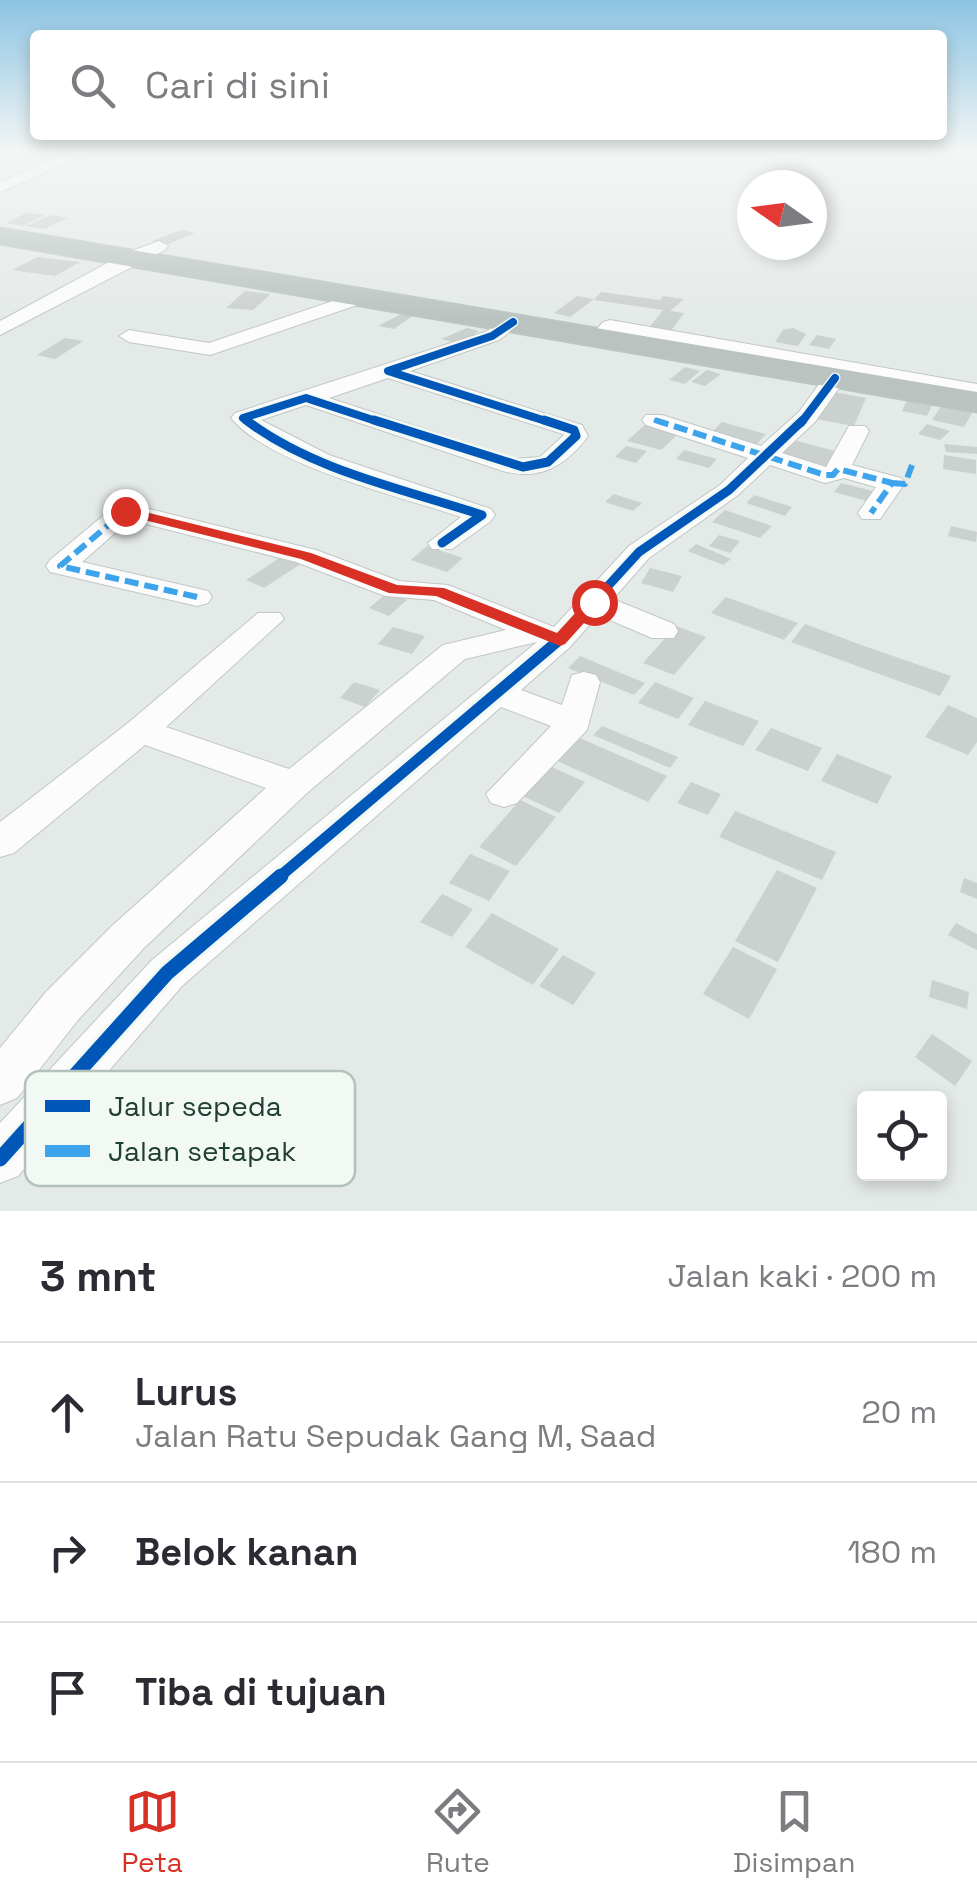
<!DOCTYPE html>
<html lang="id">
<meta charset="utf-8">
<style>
body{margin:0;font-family:"Space Grotesk",sans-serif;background:#f7f7f7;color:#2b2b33}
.controls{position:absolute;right:30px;bottom:30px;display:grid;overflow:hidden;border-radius:10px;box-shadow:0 5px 15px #0003}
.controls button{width:90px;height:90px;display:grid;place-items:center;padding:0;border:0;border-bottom:2px solid #e1e1e2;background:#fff;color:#2b2b33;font:50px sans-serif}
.compass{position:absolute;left:737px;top:170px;width:90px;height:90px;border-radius:50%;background:#fff;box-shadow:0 5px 15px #0003;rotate:284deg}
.stop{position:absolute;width:30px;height:30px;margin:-22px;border:8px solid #d93025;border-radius:50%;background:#fff}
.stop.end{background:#d93025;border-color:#fff;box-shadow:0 2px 10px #0008}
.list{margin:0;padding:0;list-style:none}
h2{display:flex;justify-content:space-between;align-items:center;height:130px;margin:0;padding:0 40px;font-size:42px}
h2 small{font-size:32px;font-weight:400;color:#7c7c81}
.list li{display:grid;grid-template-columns:65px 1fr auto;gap:30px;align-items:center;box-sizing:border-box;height:140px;padding:0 40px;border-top:2px solid #e1e1e2}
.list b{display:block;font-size:38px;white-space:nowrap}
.list p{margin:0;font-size:32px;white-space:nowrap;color:#7c7c81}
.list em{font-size:32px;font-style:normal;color:#7c7c81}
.icon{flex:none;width:55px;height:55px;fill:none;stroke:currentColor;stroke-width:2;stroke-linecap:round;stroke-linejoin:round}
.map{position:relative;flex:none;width:977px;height:1211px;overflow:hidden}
.search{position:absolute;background:#fff;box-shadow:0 5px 15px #0003;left:30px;right:30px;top:30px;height:110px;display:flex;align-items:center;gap:25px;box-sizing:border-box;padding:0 35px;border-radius:10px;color:#7c7c81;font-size:38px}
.sheet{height:550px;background:#fff}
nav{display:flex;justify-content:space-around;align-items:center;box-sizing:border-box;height:140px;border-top:2px solid #e1e1e2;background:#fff;font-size:28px;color:#7c7c81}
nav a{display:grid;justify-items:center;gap:5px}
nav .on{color:#d93025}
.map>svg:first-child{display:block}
</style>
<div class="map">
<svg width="977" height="1211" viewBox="0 0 977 1211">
<rect width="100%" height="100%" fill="#e4eae7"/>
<g fill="#cbd1ce">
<polygon points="26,213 45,215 23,226 6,223"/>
<polygon points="51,215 68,218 44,229 26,226"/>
<polygon points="181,230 195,233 166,245 152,241"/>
<polygon points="38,257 80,262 55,276 12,270"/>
<polygon points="245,291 271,294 253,310 226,308"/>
<polygon points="601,292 660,300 663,296 684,299 670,311 684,313 671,331 649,328 663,310 594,300"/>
<polygon points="577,296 594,299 570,317 554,313"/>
<polygon points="407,311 417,313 394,329 378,326"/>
<polygon points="467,328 479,331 474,334 480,335 464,345 441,339"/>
<polygon points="793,328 806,334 798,346 775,342 783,330"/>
<polygon points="817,335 836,339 829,349 809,345"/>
<polygon points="65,338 83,341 55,359 37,355"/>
<polygon points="685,367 700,371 685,384 669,380"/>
<polygon points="707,370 721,374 705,386 691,382"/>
<polygon points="829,391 866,398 854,426 816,419"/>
<polygon points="908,398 933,403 927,416 902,411"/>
<polygon points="943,403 974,410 964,427 932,420"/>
<polygon points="722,422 766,434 756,445 711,433"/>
<polygon points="647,423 680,432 661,450 627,441"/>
<polygon points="927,424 950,431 940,440 918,434"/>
<polygon points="790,439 839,452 827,468 777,455"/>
<polygon points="944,444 977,447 977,454 946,452"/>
<polygon points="626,446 647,451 636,463 615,457"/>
<polygon points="684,450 717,459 709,468 676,459"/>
<polygon points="944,455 976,460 976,474 943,469"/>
<polygon points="841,483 877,492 870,502 834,492"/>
<polygon points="614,494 642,503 633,511 605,502"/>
<polygon points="754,495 792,507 785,516 746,503"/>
<polygon points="725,510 772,526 760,538 712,522"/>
<polygon points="951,526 977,532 976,542 948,536"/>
<polygon points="719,535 740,541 730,553 709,546"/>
<polygon points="696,544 731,559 723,565 688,551"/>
<polygon points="427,546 463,558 447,572 411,560"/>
<polygon points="284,555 302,563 264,588 246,580"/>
<polygon points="650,568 682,576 673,592 641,583"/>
<polygon points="387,593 407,600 389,616 369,608"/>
<polygon points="726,597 798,623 784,640 711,613"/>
<polygon points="805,624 864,646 951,676 940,696 791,642"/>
<polygon points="676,626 706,637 674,675 643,663"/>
<polygon points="393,627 425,636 412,654 378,644"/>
<polygon points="580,656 645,683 634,695 568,668"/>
<polygon points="354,682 380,690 365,707 340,698"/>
<polygon points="655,682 694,698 678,719 638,703"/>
<polygon points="705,701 759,721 743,746 688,725"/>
<polygon points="948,705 977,718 977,742 968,755 925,737"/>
<polygon points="602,726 678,757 670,768 593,735"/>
<polygon points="771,728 822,748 808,771 755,750"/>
<polygon points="575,736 667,776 648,802 555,760"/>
<polygon points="837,754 892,776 877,804 821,781"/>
<polygon points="545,764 585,782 559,813 518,794"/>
<polygon points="691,782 721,794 708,815 677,803"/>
<polygon points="520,800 556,817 516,866 479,847"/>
<polygon points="735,811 836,852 822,880 719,837"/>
<polygon points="470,854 510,871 489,901 449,883"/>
<polygon points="777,870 817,888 778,962 735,941"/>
<polygon points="964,878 977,883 977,899 960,892"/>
<polygon points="442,894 473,909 452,937 420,922"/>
<polygon points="492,913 559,949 533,985 465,947"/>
<polygon points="956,923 977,934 977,950 948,935"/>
<polygon points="733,947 777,969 749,1019 703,994"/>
<polygon points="563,955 596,973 573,1005 539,986"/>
<polygon points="932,980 969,992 967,1009 929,997"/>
<polygon points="932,1034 972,1061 955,1086 915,1057"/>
</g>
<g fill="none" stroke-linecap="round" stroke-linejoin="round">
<g stroke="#c1c7c4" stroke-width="2">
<g id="minor">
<polygon points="75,151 95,151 0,192 0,182"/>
<polygon points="159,241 168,246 165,250 0,335 0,321 124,254"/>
<polygon points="362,291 372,297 369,301 210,355 129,342 119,336 129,330 209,343"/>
<path d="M513,316L523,322L499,340L410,371L582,425L588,436C566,466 540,481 503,471L306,405L261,420L329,455L491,509L495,515L491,521L452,549H432L428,543L461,517C402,497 269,465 231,418L235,413L485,332ZM388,378L563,434L564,435L540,457L515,459L329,398Z"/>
<polygon points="610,320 977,384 977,398 843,374 846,378 815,422 782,453 826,467 849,426 865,426 869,431 852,465 901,478 905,483 880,519 862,519 858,513 876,487 844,478 825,483 770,465 738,495 649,558 613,599 674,624 678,631 674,638 652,638 598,615 570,647 521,690 562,705 572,675 584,672 596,675 600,682 587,730 517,803 504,807 491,803 486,794 551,726 501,707 182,986 18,1176 0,1183 0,1123 152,960 537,642 465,659 307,793 144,948 78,1020 17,1098 0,1105 0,1048 46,992 114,924 266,788 145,745 14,853 0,857 0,822 128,723 258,613 280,613 284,619 166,727 289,769 443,645 506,630 434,600 385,596 296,562 130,520 82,562 208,591 212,597 208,603 197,606 50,572 46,566 50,560 116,505 125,503 316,550 399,581 448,585 554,627 629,546 720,485 748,458 646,425 642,420 646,415 662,415 761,446 799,412 827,373 833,372 615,333 607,341 593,341 590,337 603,322"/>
</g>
</g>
<g stroke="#bcc6c2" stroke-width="3">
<polygon id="highway" points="0,228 977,392 977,412 0,244"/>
</g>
<use href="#minor" fill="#fbfcfb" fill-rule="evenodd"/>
<use href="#highway" fill="#bac3c0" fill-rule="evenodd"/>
<polyline stroke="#3da4eb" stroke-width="5" stroke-dasharray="10 5" stroke-linecap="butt" points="654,420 663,423"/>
<g stroke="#3da4eb" stroke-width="6" stroke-dasharray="14 6" stroke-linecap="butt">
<polyline points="655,420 825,475 833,475 838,469 892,483 871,513"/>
<polyline points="892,483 905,484 912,465"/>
<polyline points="197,597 60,566 125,511 306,556 395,590 438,591 512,621"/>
</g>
<polyline stroke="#3da4eb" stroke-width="9" stroke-dasharray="18 9" stroke-linecap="butt" points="506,619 559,640"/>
<g stroke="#f2f9f5" stroke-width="11">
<g id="cycleway-far3">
<polyline points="513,322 492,336 388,371 552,423"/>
<polyline points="250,423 243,418 306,398 382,423"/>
<polyline points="801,423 835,378"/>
</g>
</g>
<g stroke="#f2f9f5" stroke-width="14">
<g id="cycleway-far2">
<path d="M246,420C313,471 404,489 482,515L442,543"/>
<polyline points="374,420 523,467 548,462 576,436 574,430 544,420"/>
<polyline points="576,621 639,552 729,490 803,420"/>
</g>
</g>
<g stroke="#f2f9f5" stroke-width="18">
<polyline id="cycleway-far1" points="278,878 559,640 578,619"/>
</g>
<g stroke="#f2f9f5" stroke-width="21">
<polyline id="cycleway" points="0,1159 167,973 281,876"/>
</g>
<use href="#cycleway-far3" stroke="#0057b8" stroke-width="8"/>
<use href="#cycleway-far2" stroke="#0057b8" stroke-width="9"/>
<use href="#cycleway-far1" stroke="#0057b8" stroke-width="11"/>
<use href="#cycleway" stroke="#0057b8" stroke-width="15"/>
</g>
<linearGradient id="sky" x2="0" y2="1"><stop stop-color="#8cc4e3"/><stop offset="0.47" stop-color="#f3f6f4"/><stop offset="1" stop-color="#f3f6f4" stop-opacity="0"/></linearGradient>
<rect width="977" height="321" fill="url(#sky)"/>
<polygon fill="#d93025" points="125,507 311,553 397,585 444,588 557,633 589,598 603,602 565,644 560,646 436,596 389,593 301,559 120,514 118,511"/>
<rect x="25" y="1071" width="330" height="115" rx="15" fill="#f2f9f5" stroke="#b3c1bb" stroke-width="2.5"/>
<rect x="45" y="1100" width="45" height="12" fill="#0057b8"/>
<rect x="45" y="1145" width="45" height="12" fill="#3da4eb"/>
<g font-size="28" fill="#203f33">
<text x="108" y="1116">Jalur sepeda</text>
<text x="108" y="1161">Jalan setapak</text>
</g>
</svg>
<div class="controls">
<button><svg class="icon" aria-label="locate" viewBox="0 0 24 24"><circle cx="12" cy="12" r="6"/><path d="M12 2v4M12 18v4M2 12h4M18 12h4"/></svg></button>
</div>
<svg class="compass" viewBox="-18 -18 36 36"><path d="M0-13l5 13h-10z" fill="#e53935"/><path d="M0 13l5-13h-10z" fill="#7c7c81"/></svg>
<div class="stop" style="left:594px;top:602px"></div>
<div class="stop end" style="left:125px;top:511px"></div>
<div class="search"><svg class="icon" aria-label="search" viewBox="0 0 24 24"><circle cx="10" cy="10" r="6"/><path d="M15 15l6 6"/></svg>Cari di sini</div>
</div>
<section class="sheet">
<h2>3 mnt<small>Jalan kaki · 200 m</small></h2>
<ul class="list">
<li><svg class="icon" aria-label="ahead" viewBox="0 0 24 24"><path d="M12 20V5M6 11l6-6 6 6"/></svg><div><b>Lurus</b><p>Jalan Ratu Sepudak Gang M, Saad</p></div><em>20 m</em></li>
<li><svg class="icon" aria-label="right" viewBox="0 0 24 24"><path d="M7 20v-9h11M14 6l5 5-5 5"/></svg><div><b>Belok kanan</b></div><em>180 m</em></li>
<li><svg class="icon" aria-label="arrive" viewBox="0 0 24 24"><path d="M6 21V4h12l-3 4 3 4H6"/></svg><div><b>Tiba di tujuan</b></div></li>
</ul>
</section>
<nav>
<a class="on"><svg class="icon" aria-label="map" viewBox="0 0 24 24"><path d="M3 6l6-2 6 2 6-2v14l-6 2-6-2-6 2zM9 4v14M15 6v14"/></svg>Peta</a>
<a><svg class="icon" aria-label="directions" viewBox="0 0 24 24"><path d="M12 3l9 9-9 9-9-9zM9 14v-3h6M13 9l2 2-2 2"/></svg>Rute</a>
<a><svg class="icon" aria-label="saved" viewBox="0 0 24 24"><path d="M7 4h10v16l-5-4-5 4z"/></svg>Disimpan</a>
</nav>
